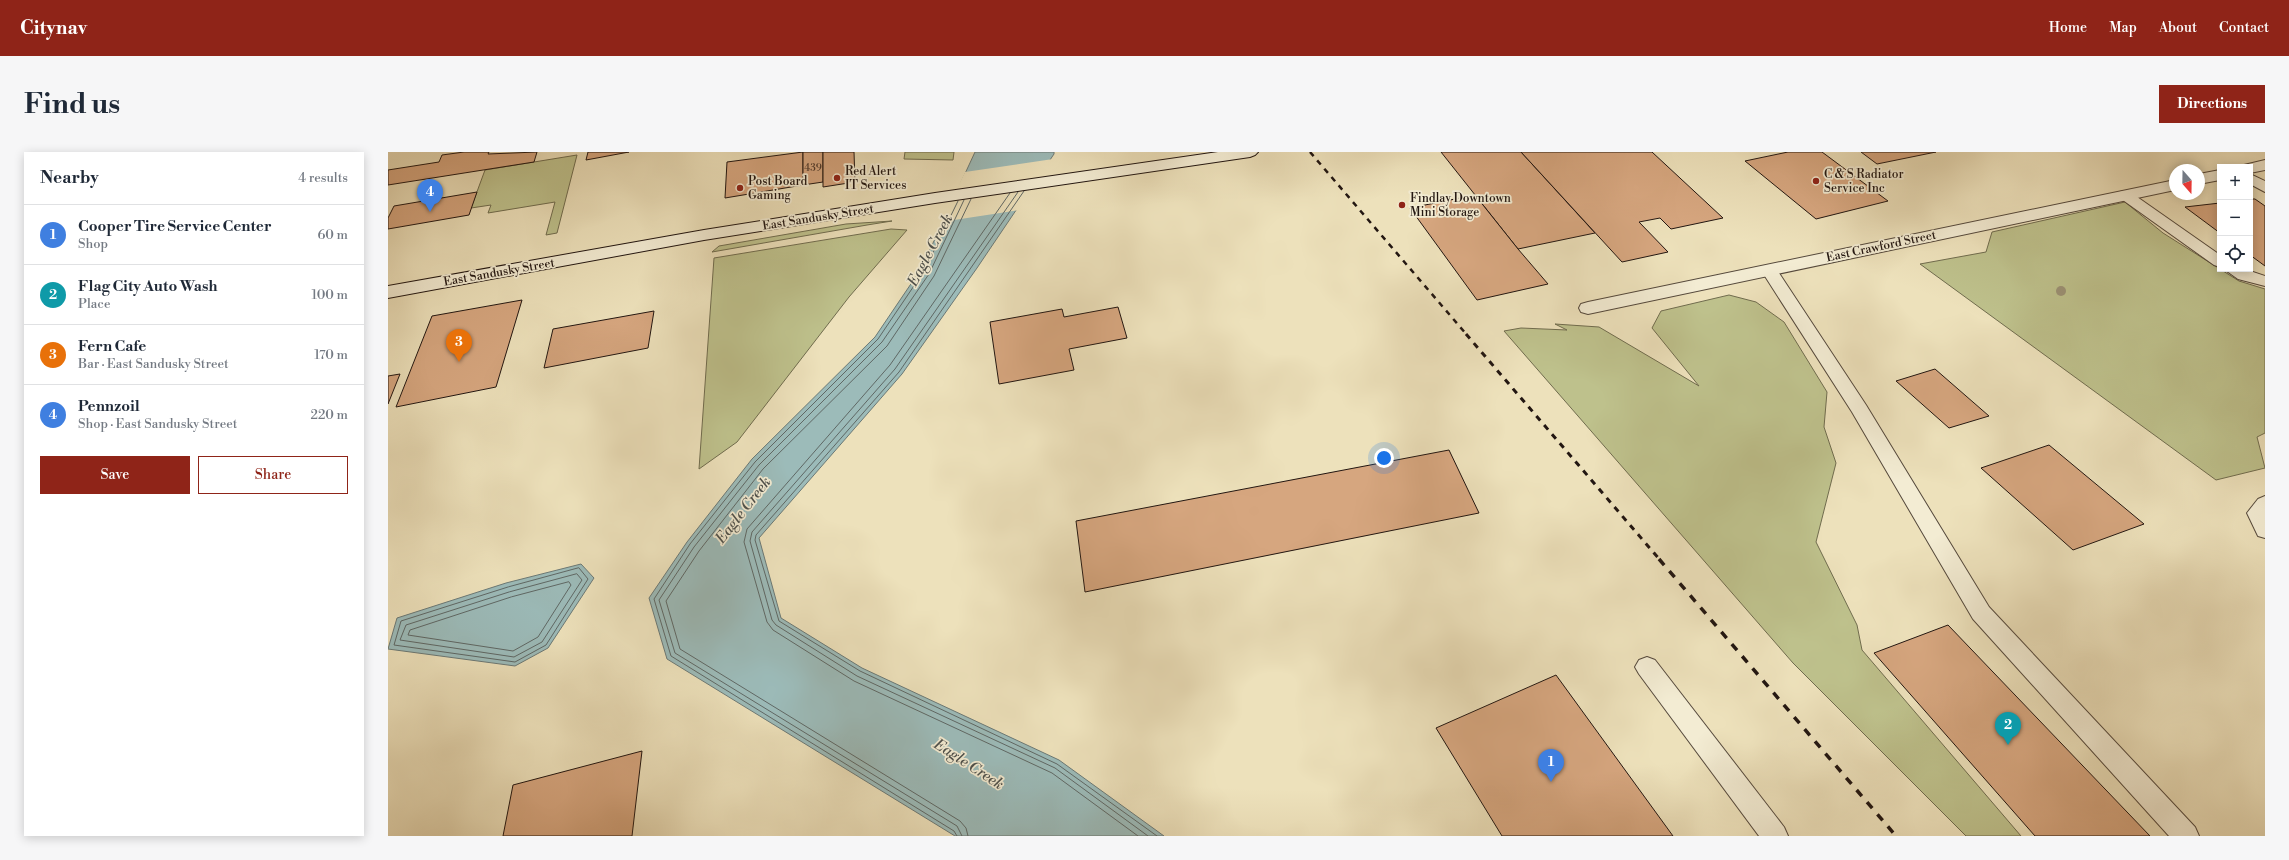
<!DOCTYPE html>
<meta charset="utf-8">
<style>
body{margin:0;font-family:"Libre Bodoni",serif;background:#f6f6f7;color:#1f2937}
.controls{position:absolute;right:12px;top:12px;display:grid;overflow:hidden;border-radius:0px;box-shadow:0 2px 10px #0003}
.controls button{width:36px;height:36px;display:grid;place-items:center;padding:0;border:0;border-bottom:1px solid #e0e1e3;background:#fff;color:#1f2937;font:20px sans-serif}
.compass{position:absolute;left:1781px;top:12px;width:36px;height:36px;border-radius:50%;background:#fff;box-shadow:0 2px 10px #0003;rotate:160deg}
.you{position:absolute;left:996px;top:306px;width:14px;height:14px;margin:-10px;border:3px solid #fff;border-radius:50%;background:#1a73e8;box-shadow:0 0 0 6px #1a73e833}
.badge{display:grid;place-items:center;width:26px;height:26px;border-radius:50%;background:#8f2418;color:#fff;font-size:13px;font-weight:700}
.pin{position:absolute;translate:-50% -33px;filter:drop-shadow(0 1px 2px #0008)}
.pin::after{content:'';position:absolute;top:21px;width:14px;height:12px;background:inherit;clip-path:polygon(0 0,100% 0,50% 100%)}
.list{margin:0;padding:0;list-style:none}
h2{display:flex;justify-content:space-between;align-items:center;height:52px;margin:0;padding:0 16px;font-size:17px}
h2 small{font-size:13px;font-weight:400;color:#747a83}
.list li{display:grid;grid-template-columns:26px 1fr auto;gap:12px;align-items:center;box-sizing:border-box;height:60px;padding:0 16px;border-top:1px solid #e0e1e3}
.list b{display:block;font-size:15px;white-space:nowrap}
.list p{margin:0;font-size:13px;white-space:nowrap;color:#747a83}
.list em{font-size:13px;font-style:normal;color:#747a83}
.actions{display:flex;gap:8px;padding:12px 16px}
.actions a{flex:1;padding:9px 0;border:1px solid #8f2418;border-radius:0px;text-align:center;font-size:14px;color:#8f2418}
.actions .main{background:#8f2418;color:#fff}
.icon{flex:none;width:22px;height:22px;fill:none;stroke:currentColor;stroke-width:2;stroke-linecap:round;stroke-linejoin:round}
.map{position:relative;flex:none;width:1877px;height:684px;overflow:hidden;border-radius:0px}
header{display:flex;align-items:center;gap:24px;box-sizing:border-box;height:56px;padding:0 20px;background:#8f2418;color:#fff}
header strong{font-size:19px}
nav{display:flex;gap:22px;margin-inline-start:auto;font-size:14px}
.intro{display:flex;align-items:center;justify-content:space-between;box-sizing:border-box;height:96px;padding:0 24px}
h1{margin:0;font-size:28px}
.button{padding:10px 18px;border-radius:0px;background:#8f2418;color:#fff;font-size:14px;font-weight:700}
main{display:flex;gap:24px;padding:0 24px}
aside{flex:1;background:#fff;border-radius:0px;box-shadow:0 2px 10px #0003}
.map>svg:first-child{display:block}
</style>
<header>
<strong>Citynav</strong>
<nav><a>Home</a><a>Map</a><a>About</a><a>Contact</a></nav>
</header>
<div class="intro"><h1>Find us</h1><a class="button">Directions</a></div>
<main>
<aside>
<h2>Nearby<small>4 results</small></h2>
<ul class="list">
<li><span class="badge" style="background:#3f7fe0">1</span><div><b>Cooper Tire Service Center</b><p>Shop</p></div><em>60 m</em></li>
<li><span class="badge" style="background:#0f9aa8">2</span><div><b>Flag City Auto Wash</b><p>Place</p></div><em>100 m</em></li>
<li><span class="badge" style="background:#e8710a">3</span><div><b>Fern Cafe</b><p>Bar · East Sandusky Street</p></div><em>170 m</em></li>
<li><span class="badge" style="background:#3f7fe0">4</span><div><b>Pennzoil</b><p>Shop · East Sandusky Street</p></div><em>220 m</em></li>
</ul>
<div class="actions"><a class="main">Save</a><a>Share</a></div>
</aside>
<div class="map">
<svg width="1877" height="684" viewBox="0 0 1877 684">
<rect width="100%" height="100%" fill="#ede1bb"/>
<filter id="stains"><feTurbulence type="fractalNoise" baseFrequency=".005" numOctaves="4"/><feColorMatrix values="0 0 0 0 .2 0 0 0 0 .09 0 0 0 0 .02 0 0 0 .5 -.17"/></filter>
<radialGradient id="worn" r=".72"><stop offset=".6" stop-color="#630" stop-opacity="0"/><stop offset="1" stop-color="#630" stop-opacity=".3"/></radialGradient>
<g fill="#bec18c" stroke="#706c4e">
<polygon points="517,0 566,0 565,8 516,7"/>
<polygon points="189,3 169,81 158,83 167,50 100,61 103,53 83,56 97,18"/>
<polygon points="1737,50 1775,81 1851,129 1877,137 1877,281 1869,285 1877,316 1828,328 1532,112 1598,100 1604,80"/>
<polygon points="504,69 479,73 324,100 331,94 458,72"/>
<polygon points="503,77 519,78 461,145 349,290 311,317 326,106"/>
<polygon points="1341,143 1368,150 1396,170 1439,240 1436,275 1448,311 1428,390 1469,473 1474,498 1633,684 1578,684 1405,511 1116,179 1133,176 1179,178 1167,172 1211,175 1311,234 1264,176 1273,159"/>
</g>
<g fill="#9cbbb9" stroke="#6b7976">
<polygon points="587,0 666,0 666,2 589,116 514,222 371,386 393,466 474,516 671,608 776,684 567,684 279,507 261,446 299,390 364,307 487,185 533,117"/>
<polygon points="193,412 206,426 160,496 127,514 0,497 9,466 118,431"/>
</g>
<polygon fill="#ede1bb" points="665,7 631,58 553,70 577,20"/>
<g fill="none" stroke-linecap="round" stroke-linejoin="round">
<g stroke="#5f6865" stroke-width="1">
<polyline points="636,39 511,220 368,383 367,388 391,469 472,519 669,612 769,684"/>
<polyline points="630,40 507,217 364,380 362,389 384,468 388,473 469,524 667,616 760,684"/>
<polyline points="622,41 502,213 359,377 356,390 379,470 385,478 466,529 664,621 750,684"/>
<polygon points="191,416 200,427 158,493 127,510 6,493 13,469 120,435"/>
<polygon points="189,422 194,428 154,490 126,505 12,488 18,473 121,440"/>
<polygon points="181,430 183,433 150,485 125,499 20,483 22,478 123,445"/>
<polyline points="569,684 566,679 283,504 266,447 302,392 367,310 490,187 536,119 570,49"/>
<polyline points="574,684 569,674 287,501 271,448 306,395 371,313 494,190 541,122 576,48"/>
<polyline points="580,684 578,676 572,669 292,497 278,449 311,399 375,317 499,194 546,124 583,47"/>
</g>
</g>
<g fill="#d6a67f" stroke="#221611">
<polygon points="76,0 101,0 100,2 149,0 146,10 0,33 0,18 51,10 54,3"/>
<polygon points="200,0 241,0 198,8"/>
<polygon points="415,0 415,33 337,46 339,10"/>
<polygon points="415,0 435,0 435,30 415,33"/>
<polygon points="435,0 466,0 467,30 435,35"/>
<polygon points="1053,0 1133,0 1207,81 1130,97"/>
<polygon points="1133,0 1264,0 1335,66 1283,77 1272,66 1251,70 1280,100 1234,110"/>
<polygon points="1400,0 1434,0 1500,49 1428,67 1357,9"/>
<polygon points="1473,0 1548,0 1489,12"/>
<polygon points="89,40 81,63 0,77 0,66 6,54"/>
<polygon points="1087,43 1130,97 1160,132 1089,148 1022,56"/>
<polygon points="1862,47 1867,47 1877,54 1877,114 1862,103"/>
<polygon points="1832,51 1832,81 1797,55"/>
<polygon points="134,148 108,235 8,255 44,164"/>
<polygon points="730,155 739,186 681,197 686,218 611,232 602,170 674,157 676,165"/>
<polygon points="266,159 260,196 156,216 165,177"/>
<polygon points="1547,217 1601,264 1561,276 1508,229"/>
<polygon points="12,222 0,252 0,224"/>
<polygon points="1661,293 1756,372 1685,398 1593,316"/>
<polygon points="1061,298 1091,361 697,440 688,369"/>
<polygon points="1560,473 1762,684 1647,684 1486,501"/>
<polygon points="1168,523 1285,684 1114,684 1048,576"/>
<polygon points="254,599 244,684 115,684 125,633"/>
</g>
<g fill="none" stroke-linecap="round" stroke-linejoin="round">
<g stroke="#55493c" stroke-width="2">
<g id="lane">
<polygon points="1862,22 1877,29 1877,40 1862,32"/>
<polygon points="1737,39 1742,40 1832,103 1832,115 1826,113 1732,46 1730,43 1732,40"/>
<polygon points="1381,113 1387,115 1478,253 1601,455 1807,675 1811,684 1781,684 1585,467 1464,260 1373,118 1375,115"/>
<polygon points="1836,117 1856,117 1877,124 1877,134 1850,127"/>
<polygon points="1877,344 1877,386 1870,384 1859,361 1870,347"/>
<polygon points="1259,505 1267,508 1396,675 1400,684 1371,684 1251,522 1247,515 1251,508"/>
</g>
</g>
<g stroke="#55493c" stroke-width="2">
<g id="street">
<polygon points="1877,8 1877,18 1862,21 1862,15 1855,15 1856,13"/>
<polygon points="1832,18 1832,28 1811,32 1811,22"/>
<polygon points="1787,28 1787,38 1200,162 1193,160 1191,156 1193,152 1200,150"/>
</g>
</g>
<g stroke="#221611" stroke-width="2">
<polygon id="secondary" points="830,0 870,0 867,3 862,5 547,51 316,88 0,146 0,134 316,78 547,41"/>
</g>
<use href="#lane" fill="#f3ecd3" fill-rule="evenodd"/>
<use href="#street" fill="#f3ecd3" fill-rule="evenodd"/>
<use href="#secondary" fill="#f3ecd3" fill-rule="evenodd"/>
<polyline stroke="#221611" stroke-width="2.5" stroke-dasharray="5.5 5.5" stroke-linecap="butt" points="922,0 1079,183"/>
<polyline stroke="#221611" stroke-width="3" stroke-dasharray="6 6" stroke-linecap="butt" points="1078,182 1272,408"/>
<polyline stroke="#221611" stroke-width="3.5" stroke-dasharray="8 8" stroke-linecap="butt" points="1271,407 1508,684"/>
</g>
<circle fill="#9c9275" cx="1673" cy="139" r="5"/>
<g fill="#8f2418" stroke="#f3ecd3" stroke-width="1.5">
<circle cx="449" cy="26" r="4"/>
<circle cx="1428" cy="29" r="4"/>
<circle cx="352" cy="36" r="4"/>
<circle cx="1014" cy="53" r="4"/>
</g>
<g text-anchor="middle" stroke-width="3.5" stroke-linejoin="round" paint-order="stroke">
<g font-size="10" fill="#4f3a2c">
<text x="425" y="19">439</text>
</g>
<g font-size="12" fill="#221611" stroke="#f3ecd3" text-anchor="start">
<text x="457" y="23">Red Alert<tspan x="457" dy="14">IT Services</tspan></text>
<text x="1436" y="26">C &amp; S Radiator<tspan x="1436" dy="14">Service Inc</tspan></text>
<text x="360" y="33">Post Board<tspan x="360" dy="14">Gaming</tspan></text>
<text x="1022" y="50">Findlay Downtown<tspan x="1022" dy="14">Mini Storage</tspan></text>
</g>
<g font-size="12" fill="#221611" stroke="#f3ecd3">
<text transform="translate(430 65) rotate(-9)" y="4">East Sandusky Street</text>
<text transform="translate(1493 94) rotate(-12)" y="4">East Crawford Street</text>
<text transform="translate(111 120) rotate(-10)" y="4">East Sandusky Street</text>
</g>
<g font-size="15" font-style="italic" fill="#4d504c" stroke="#f3ecd3">
<text transform="translate(542 98) rotate(-62)" y="5">Eagle Creek</text>
<text transform="translate(355 358) rotate(-52)" y="5">Eagle Creek</text>
<text transform="translate(581 612) rotate(33)" y="5">Eagle Creek</text>
</g>
</g>
<rect width="100%" height="100%" filter="url(#stains)"/>
<rect width="100%" height="100%" fill="url(#worn)"/>
</svg>
<div class="controls">
<button>+</button>
<button>−</button>
<button><svg class="icon" aria-label="locate" viewBox="0 0 24 24"><circle cx="12" cy="12" r="6"/><path d="M12 2v4M12 18v4M2 12h4M18 12h4"/></svg></button>
</div>
<svg class="compass" viewBox="-18 -18 36 36"><path d="M0-13l5 13h-10z" fill="#e53935"/><path d="M0 13l5-13h-10z" fill="#747a83"/></svg>
<div class="you"></div>
<div class="pin badge" style="left:1163px;top:630px;background:#3f7fe0">1</div>
<div class="pin badge" style="left:1620px;top:593px;background:#0f9aa8">2</div>
<div class="pin badge" style="left:71px;top:210px;background:#e8710a">3</div>
<div class="pin badge" style="left:42px;top:60px;background:#3f7fe0">4</div>
</div>
</main>
